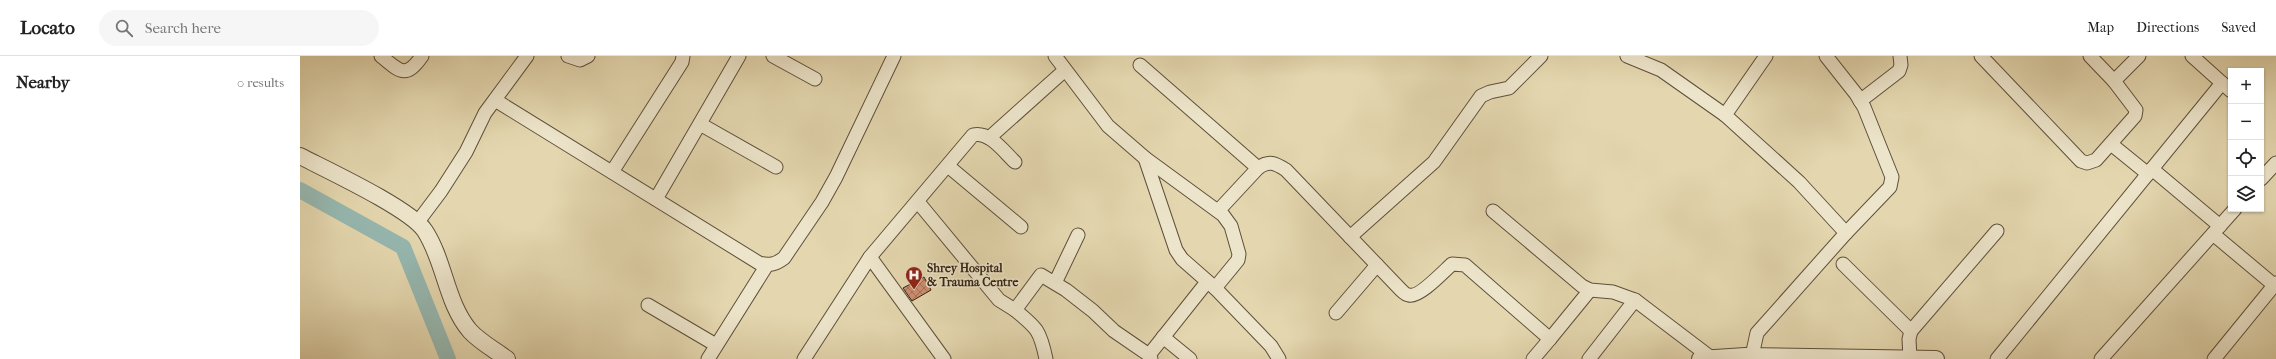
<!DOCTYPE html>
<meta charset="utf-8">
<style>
body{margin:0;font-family:"IM FELL French Canon",serif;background:#f6f6f6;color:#222}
.controls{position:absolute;right:12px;top:12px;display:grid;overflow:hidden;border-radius:0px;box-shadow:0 1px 3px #0004}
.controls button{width:36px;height:36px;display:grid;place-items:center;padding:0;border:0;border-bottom:1px solid #e0e0e0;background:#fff;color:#222;font:20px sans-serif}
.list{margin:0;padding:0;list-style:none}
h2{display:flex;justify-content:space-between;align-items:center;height:52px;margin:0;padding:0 16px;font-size:17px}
h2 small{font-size:13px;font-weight:400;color:#767676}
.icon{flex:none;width:22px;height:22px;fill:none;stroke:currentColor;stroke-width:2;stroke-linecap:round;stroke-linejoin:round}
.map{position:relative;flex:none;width:1976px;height:303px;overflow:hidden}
header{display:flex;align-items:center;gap:24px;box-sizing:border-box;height:56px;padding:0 20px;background:#fff;border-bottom:1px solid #e0e0e0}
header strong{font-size:19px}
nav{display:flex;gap:22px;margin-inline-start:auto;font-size:14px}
.search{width:280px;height:36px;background:#f6f6f6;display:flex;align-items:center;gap:10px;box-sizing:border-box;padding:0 14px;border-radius:22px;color:#767676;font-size:15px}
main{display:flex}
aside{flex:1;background:#fff}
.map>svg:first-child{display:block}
</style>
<header>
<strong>Locato</strong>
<div class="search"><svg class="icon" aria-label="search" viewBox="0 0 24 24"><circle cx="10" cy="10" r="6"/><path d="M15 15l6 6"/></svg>Search here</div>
<nav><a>Map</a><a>Directions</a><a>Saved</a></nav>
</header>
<main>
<aside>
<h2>Nearby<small>0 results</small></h2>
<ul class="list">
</ul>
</aside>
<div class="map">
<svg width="1976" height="303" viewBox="0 0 1976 303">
<defs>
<pattern id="building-cross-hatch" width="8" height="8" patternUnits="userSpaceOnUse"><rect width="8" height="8" fill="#cc8e6f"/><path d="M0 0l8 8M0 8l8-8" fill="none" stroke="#a6745a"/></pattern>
</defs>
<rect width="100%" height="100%" fill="#e4d7af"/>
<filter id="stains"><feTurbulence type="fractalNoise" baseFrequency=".005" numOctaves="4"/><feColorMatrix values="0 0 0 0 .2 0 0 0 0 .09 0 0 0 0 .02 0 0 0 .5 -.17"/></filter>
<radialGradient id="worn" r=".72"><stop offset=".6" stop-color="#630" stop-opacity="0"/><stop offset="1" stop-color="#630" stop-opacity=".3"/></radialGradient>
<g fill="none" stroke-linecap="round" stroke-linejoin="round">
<polyline stroke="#96b8b0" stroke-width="16" points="0,134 103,191 148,303"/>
</g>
<polygon fill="url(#building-cross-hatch)" stroke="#322314" points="624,221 631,234 612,245 603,232"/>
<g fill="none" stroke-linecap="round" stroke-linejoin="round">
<g stroke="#5e503b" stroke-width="15">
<g id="minor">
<path d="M81,0C100,16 106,23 122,0"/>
<polyline points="268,0 280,4 288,0"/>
<polyline points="473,0 515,23"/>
<polyline points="755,0 808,70 845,102 923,159 931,170 939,198 938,204 915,232 971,290 979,303"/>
<polyline points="1327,0 1361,14 1425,59"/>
<polyline points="1526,0 1556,38 1564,51 1592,121 1590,131 1546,177"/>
<polyline points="1681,0 1781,105 1787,107 1796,104 1835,60 1836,54 1814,25"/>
<polyline points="1790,0 1814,25 1839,0"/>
<polyline points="1892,0 1931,35"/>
<polyline points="840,9 958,112"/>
<path d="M195,44L459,207C470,210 476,208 484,202L522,146L536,121L594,0"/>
<polyline points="1560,45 1599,15 1601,9 1600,0"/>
<polyline points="400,68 476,111"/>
<polyline points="689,82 765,14"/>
<polyline points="1811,88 1848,118"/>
<polyline points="845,102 876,194 882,203 915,232"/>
<polyline points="648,110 721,171"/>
<polyline points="1852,113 1920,170"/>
<polyline points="312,116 382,6 383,0"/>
<polyline points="1961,123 1976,107"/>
<polyline points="356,143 439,0"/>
<polyline points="618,146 699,244 715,254"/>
<path d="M918,155L958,112C969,104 975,107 986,114L1101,234C1103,236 1106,239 1109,239C1119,242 1144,215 1152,208L1165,209L1250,283L1290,234"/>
<polyline points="1193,155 1282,230 1290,234 1313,236 1335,244 1410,301"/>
<polyline points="117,167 141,135 166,96 185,57 227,0"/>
<polyline points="1913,178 1974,229"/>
<polyline points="1050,181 1134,106 1181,40 1190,36 1209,32 1241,0"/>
<path d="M570,201L673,79C690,75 704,96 715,106"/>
<polyline points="1543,208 1611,275"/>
<polyline points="755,227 778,179"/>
<polyline points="348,249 416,289"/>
<polyline points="1036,257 1077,209"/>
<polyline points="863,281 890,303"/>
<polyline points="849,299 907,226"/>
<polyline points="1452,300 1457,277 1546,177 1499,126 1425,59 1466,0"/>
<polyline points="1610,302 1609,283 1611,275 1697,175"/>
<polyline points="408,303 467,209"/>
<polyline points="504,303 570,201 644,303"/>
<path d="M746,303C740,274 737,272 715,254L741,219L766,234L793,255L814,275L849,299L851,303"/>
<polyline points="1233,303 1250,283"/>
<polyline points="1289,303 1335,244"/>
<polyline points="1697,303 1922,27"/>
<polyline points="1801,303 1935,153"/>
<polyline points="1914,303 1976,227"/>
</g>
</g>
<g stroke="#5e503b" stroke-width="18">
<g id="tertiary">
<path d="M0,100C27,114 111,153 125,175C145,206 146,247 170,275C180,286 195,294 207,303"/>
<polyline points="1400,303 1445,300 1636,303"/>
</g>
</g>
<use href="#minor" stroke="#ede5cb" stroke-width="13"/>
<use href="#tertiary" stroke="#ede5cb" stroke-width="16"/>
</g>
<defs>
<g id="hospital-pin" transform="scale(0.9)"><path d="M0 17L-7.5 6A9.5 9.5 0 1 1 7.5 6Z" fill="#8f2418" stroke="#ede5cb"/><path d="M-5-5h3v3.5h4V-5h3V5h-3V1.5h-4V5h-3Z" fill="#fff"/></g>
</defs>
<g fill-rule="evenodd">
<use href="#hospital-pin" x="614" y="219"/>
</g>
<g text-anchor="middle" stroke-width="3" stroke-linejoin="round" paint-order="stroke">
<g font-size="12" font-weight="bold" fill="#322314" stroke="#ede5cb" text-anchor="start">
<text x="627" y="216">Shrey Hospital<tspan x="627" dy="14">&amp; Trauma Centre</tspan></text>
</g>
</g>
<rect width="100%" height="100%" filter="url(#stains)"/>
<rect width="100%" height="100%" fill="url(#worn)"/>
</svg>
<div class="controls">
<button>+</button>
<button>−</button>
<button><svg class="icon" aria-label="locate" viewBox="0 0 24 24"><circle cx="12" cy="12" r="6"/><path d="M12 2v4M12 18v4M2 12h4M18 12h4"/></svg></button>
<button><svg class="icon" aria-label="layers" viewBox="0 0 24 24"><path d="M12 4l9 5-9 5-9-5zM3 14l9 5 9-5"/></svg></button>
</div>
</div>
</main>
